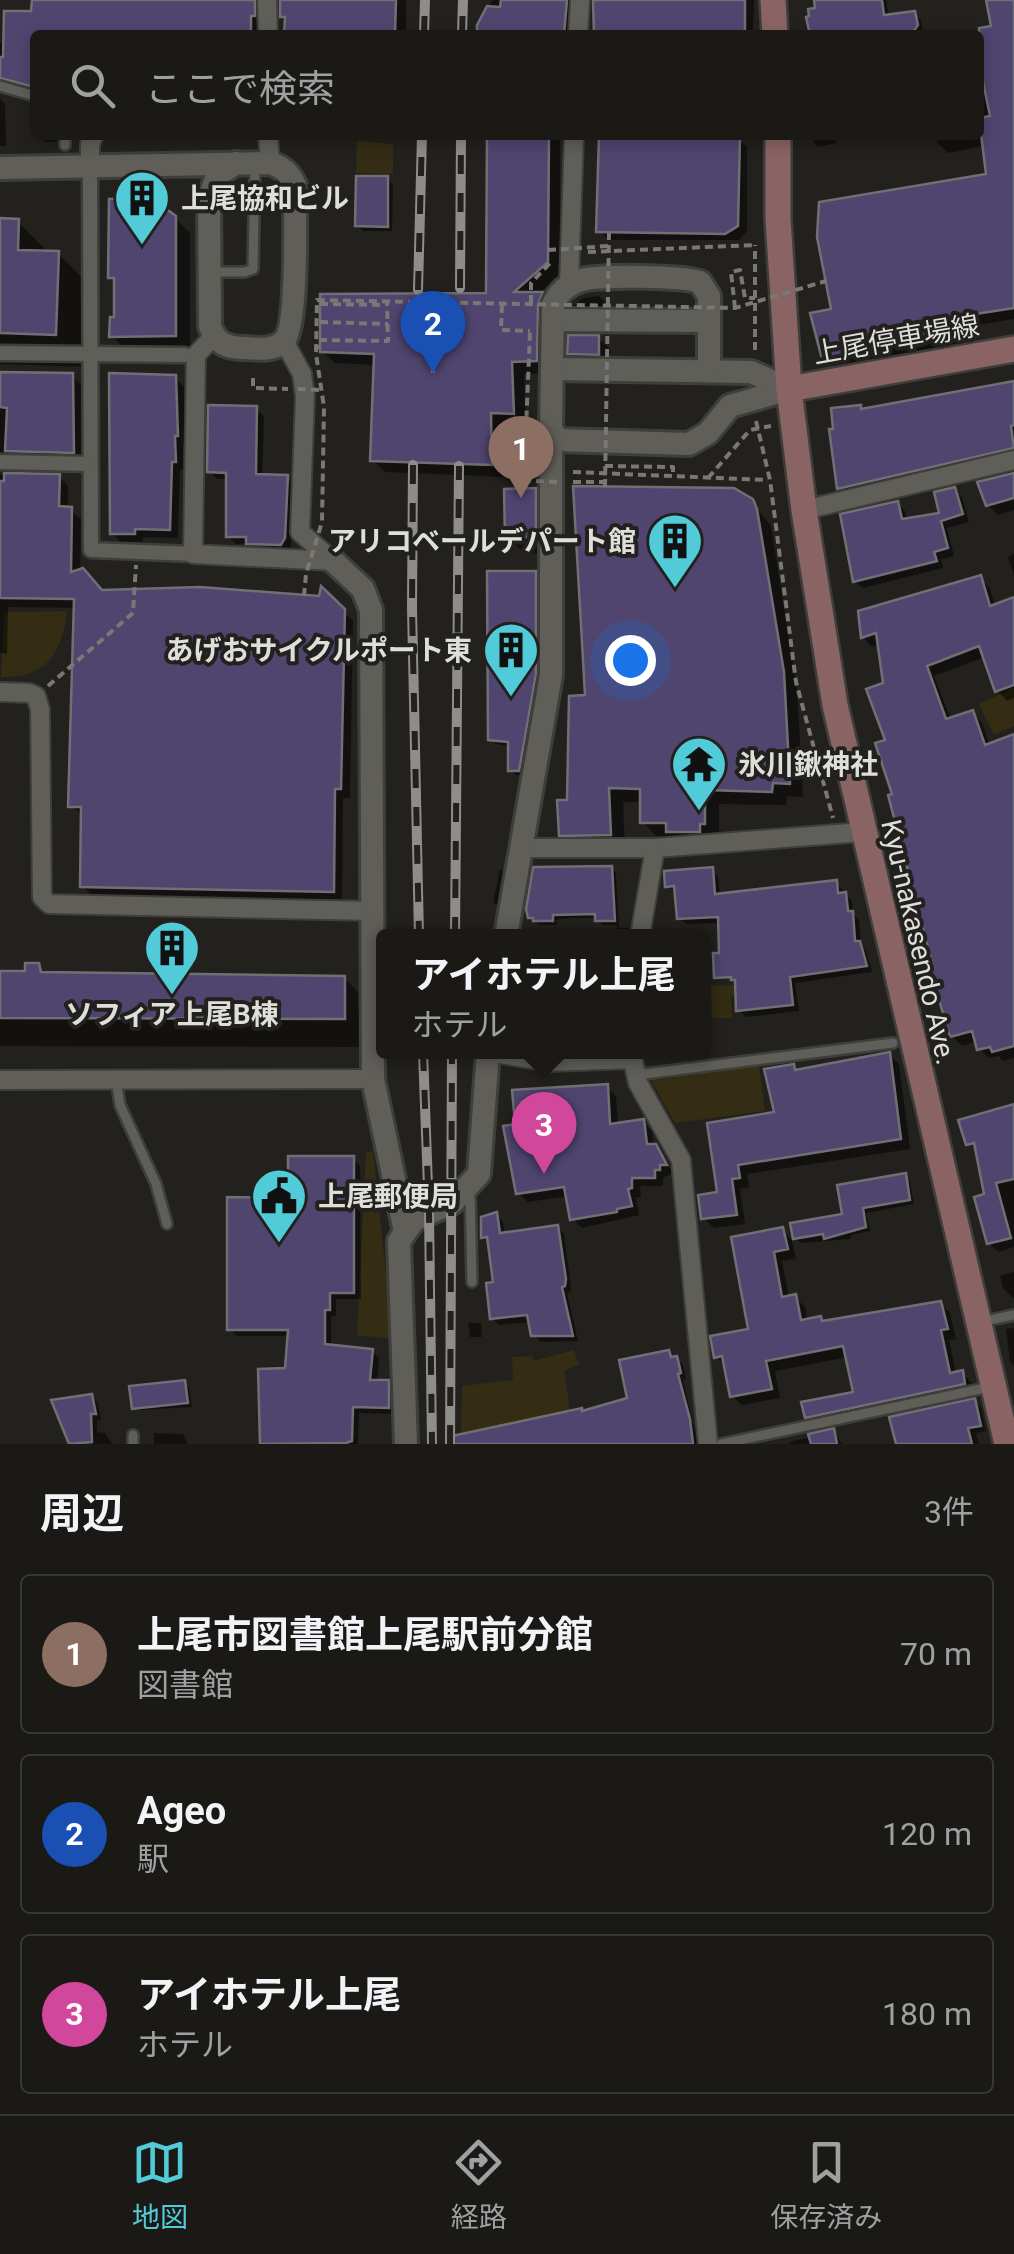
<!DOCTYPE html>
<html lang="ja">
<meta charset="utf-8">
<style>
body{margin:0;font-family:Roboto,"Noto Sans JP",sans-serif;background:#23221f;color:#f1f3f6}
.you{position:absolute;left:630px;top:660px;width:35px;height:35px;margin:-25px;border:8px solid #fff;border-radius:50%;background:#1a73e8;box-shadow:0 0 0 15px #1a73e833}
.badge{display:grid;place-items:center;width:65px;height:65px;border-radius:50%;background:#52cbd8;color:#fff;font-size:32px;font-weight:700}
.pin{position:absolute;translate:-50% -82px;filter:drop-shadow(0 2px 5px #0008)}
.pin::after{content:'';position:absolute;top:52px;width:35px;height:30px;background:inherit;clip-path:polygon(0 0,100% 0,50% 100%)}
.popup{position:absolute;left:376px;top:929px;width:335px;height:130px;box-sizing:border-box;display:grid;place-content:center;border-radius:10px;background:#1a1916;filter:drop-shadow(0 2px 8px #0005);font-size:32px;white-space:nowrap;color:#9fa0a1}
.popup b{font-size:38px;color:#f1f3f6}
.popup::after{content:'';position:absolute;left:50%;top:100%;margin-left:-20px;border:20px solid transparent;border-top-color:#1a1916}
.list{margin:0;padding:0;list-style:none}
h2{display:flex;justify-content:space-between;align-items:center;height:130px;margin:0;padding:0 40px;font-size:42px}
h2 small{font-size:32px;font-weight:400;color:#9fa0a1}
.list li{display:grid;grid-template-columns:65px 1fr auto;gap:30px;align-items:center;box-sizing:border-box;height:160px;margin:0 20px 20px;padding:0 20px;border:2px solid #383835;border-radius:10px}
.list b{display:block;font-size:38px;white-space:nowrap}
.list p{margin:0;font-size:32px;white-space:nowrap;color:#9fa0a1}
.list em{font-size:32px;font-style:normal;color:#9fa0a1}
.icon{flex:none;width:55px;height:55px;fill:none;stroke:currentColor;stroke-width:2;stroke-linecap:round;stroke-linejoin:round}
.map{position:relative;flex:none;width:1014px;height:1444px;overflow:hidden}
.search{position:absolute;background:#1a1916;box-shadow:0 5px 15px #0003;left:30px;right:30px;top:30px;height:110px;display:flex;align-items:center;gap:25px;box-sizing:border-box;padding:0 35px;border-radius:10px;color:#9fa0a1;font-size:38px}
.sheet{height:670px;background:#1a1916}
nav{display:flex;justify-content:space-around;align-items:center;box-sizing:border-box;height:140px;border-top:2px solid #383835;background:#1a1916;font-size:28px;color:#9fa0a1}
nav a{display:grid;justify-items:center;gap:5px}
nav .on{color:#52cbd8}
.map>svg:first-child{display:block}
</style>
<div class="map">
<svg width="1014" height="1444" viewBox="0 0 1014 1444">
<rect width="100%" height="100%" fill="#22211d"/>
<g fill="#342d14">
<polygon points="357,141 393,144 393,174 356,173"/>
<path d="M67,611C62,653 47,678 1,677L4,612Z"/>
<polygon points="1014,688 1014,726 994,735 979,704"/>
<polygon points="742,985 742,996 731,996 732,1018 712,1018 711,986"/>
<polygon points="759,1066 765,1111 675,1123 651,1081"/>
<polygon points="373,1151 393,1339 357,1335 366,1153"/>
<polygon points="574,1350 579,1365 564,1371 570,1410 461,1434 462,1386 513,1380 512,1357 532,1356 534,1361"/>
</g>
<g fill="#0007">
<polygon points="34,0 256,0 257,35 35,35 35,92 6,83 0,92 0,43 4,43 33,14"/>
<polygon points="282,0 406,0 406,35 287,35"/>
<polygon points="492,0 575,0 571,35 480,35 479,26"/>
<polygon points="595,0 754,0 753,35 597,35"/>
<polygon points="816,0 886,0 889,17 914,14 921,20 923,33 812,35 818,11"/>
<polygon points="989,0 1014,0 1014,319 972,326 975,344 835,368 824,358 834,311 989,176 983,146 948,153 937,142 936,135 979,135 979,35 956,35 993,28"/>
<polygon points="0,99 5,104 6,146 0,146"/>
<polygon points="39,135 62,135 62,141 45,142"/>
<polygon points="489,135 556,135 560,139 560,275 540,293 554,307 549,373 524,374 526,426 503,425 504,477 385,472 372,460 376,365 335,363 322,351 489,295"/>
<polygon points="602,135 739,139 747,147 747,231 739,240 608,240 599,231"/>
<polygon points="810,135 835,135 836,143 817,147"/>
<polygon points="876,135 911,135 882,140"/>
<polygon points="387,179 393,184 392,231 363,231 358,225"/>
<polygon points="175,218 190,233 190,350 127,351 112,336 117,319 117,283 110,277"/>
<polygon points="0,221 18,222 49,253 58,253 91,287 89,367 0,364"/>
<polygon points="599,296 610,307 610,316 584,316 574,305 583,298"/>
<polygon points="598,338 610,349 610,365 581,365 570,353"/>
<polygon points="0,375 72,376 81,385 82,462 0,467"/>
<polygon points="175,378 184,387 186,444 183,444 183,470 180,470 178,538 143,537 143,542 121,542 112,533"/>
<polygon points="1014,384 1014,458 849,498 840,488 860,407 864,411"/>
<polygon points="256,409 264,416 262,477 287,478 294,485 291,546 288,551 256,550 249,543 236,544 228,536 229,479 217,479 210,471"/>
<polygon points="1014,474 1014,510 998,515 988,505"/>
<polygon points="0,475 59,476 68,486 68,509 81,519 80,572 102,592 321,598 322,591 353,621 350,798 343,798 342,900 92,895 82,886 84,816 71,806 76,608 8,607 7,654 0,653"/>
<polygon points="535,490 552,507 552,553 525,554 508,537"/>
<polygon points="954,490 962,498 969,522 947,528 954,556 941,559 943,568 863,588 855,581 897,503 905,511 907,521 942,515"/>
<polygon points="751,501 771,526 797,689 803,797 787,796 786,805 719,804 719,838 683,846 675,837 657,837 643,822 642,802 623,802 625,849 577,849 562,834 587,698"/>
<polygon points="1014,554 1014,575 1008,557"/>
<polygon points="535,574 540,579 540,680 524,775 516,775 511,770 510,746 496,744 490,739"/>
<polygon points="980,578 990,588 995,607 1014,600 1014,698 1007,701 998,691 985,657 934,676 951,720 973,713 982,723 990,746 1014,737 1014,1058 1003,1061 999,1056 989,1058 980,1049 978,1041 962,1046 952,1036 944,1008 937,1001 936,968 895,795 886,684 880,644 872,647 863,637"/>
<polygon points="611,868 616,873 619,928 628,928 633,936 617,936 617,925 602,925 598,918 570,918 556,920 557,925 540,925 535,920"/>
<polygon points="500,869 503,871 498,905 493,903"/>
<polygon points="712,870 718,877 720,895 836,883 852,901 853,913 859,920 861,945 866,950 872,972 795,983 799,1011 746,1017 739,1010 738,984 734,979 720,923 686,924 680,918 677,892 667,886"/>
<polygon points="38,966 46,975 344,978 373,1007 373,1047 0,1046 0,973 27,974"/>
<polygon points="889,1054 899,1064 910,1149 747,1174 749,1187 740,1189 745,1224 714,1228 704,1218 720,1194 709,1125 777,1114 793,1066 798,1072"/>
<polygon points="607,1087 616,1096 618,1125 643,1122 652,1131 654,1146 674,1173 663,1178 663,1186 640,1186 641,1197 636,1197 639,1215 582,1228 573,1219 569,1196 528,1202 518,1193 518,1126"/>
<polygon points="1014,1155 1014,1247 999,1252 989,1243 987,1196"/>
<polygon points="353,1159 360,1166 361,1299 336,1299 336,1316 331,1316 331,1348 372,1351 379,1358 377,1383 388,1383 395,1390 395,1414 359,1413 358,1444 263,1444 260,1371 287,1370 290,1336 237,1336 230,1329 290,1179"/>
<polygon points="905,1176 910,1181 914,1204 866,1213 870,1231 851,1235 851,1239 801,1243 795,1238 845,1216"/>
<polygon points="497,1215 503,1222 505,1235 557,1228 564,1234 571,1288 571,1292 567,1293 578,1341 540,1342 533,1334 530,1322 499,1325 492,1318 496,1284 490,1243 484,1237"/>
<polygon points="782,1230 792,1240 796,1259 782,1261 789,1298 795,1297 805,1307 808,1321 820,1319 824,1323 940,1303 950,1313 956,1339 949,1340 956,1374 962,1373 972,1383 974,1393 817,1427 807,1417 856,1394 848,1357 775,1371 780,1398 742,1405 732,1396 727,1367 717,1357 751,1331 734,1239"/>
<polygon points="1014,1272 1014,1298 1013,1298 1003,1288 1000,1276"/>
<polygon points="468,1323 481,1323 482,1337 470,1337"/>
<polygon points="1014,1328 1014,1366 1010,1362 1006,1329"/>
<polygon points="669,1353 683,1365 686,1379 683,1380 698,1444 467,1444 630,1400"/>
<polygon points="184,1382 189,1388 192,1407 140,1410 134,1405"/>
<polygon points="91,1396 98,1403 101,1420 97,1420 97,1432 105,1433 112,1444 72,1444 55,1402"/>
<polygon points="975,1401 981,1407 986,1431 976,1433 979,1444 899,1444"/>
<polygon points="834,1431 842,1444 790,1444 790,1442"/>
<polygon points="154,1433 183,1434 188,1444 154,1444"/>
</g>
<g fill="#4f456f" stroke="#706f74" stroke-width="2.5">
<polygon points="32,0 255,0 255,16 251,16 251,35 35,35 33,86 30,86 0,78 0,57 3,57 4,11 31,11"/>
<polygon points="280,0 396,0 395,35 284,35 285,17 280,17"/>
<polygon points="501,0 567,0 564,35 477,35 477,25 487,6 500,7"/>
<polygon points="593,0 745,0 745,35 594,35"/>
<polygon points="814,0 882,0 884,15 915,11 918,25 911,35 810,35 806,17 809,16 808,9 815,8"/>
<polygon points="986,0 1014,0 1014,308 963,316 966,334 822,359 810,313 831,309 817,237 819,202 986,174 979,118 990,116 982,77 979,78 979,28 991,26"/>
<polygon points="487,135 549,135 548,262 514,292 543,292 538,305 537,361 512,362 514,414 491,413 492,465 370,461 374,354 320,352 320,294 486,293"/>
<polygon points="599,135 740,136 738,226 725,234 596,232"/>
<polygon points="356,176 388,176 388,227 355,226"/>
<polygon points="151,198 176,216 176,336 109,337 110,317 114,317 114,278 108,278 109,199"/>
<polygon points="0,218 19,219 18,250 59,251 56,335 0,333"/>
<polygon points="568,335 599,335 599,355 567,354"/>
<polygon points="0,372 73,373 74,453 5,451 7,408 0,407"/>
<polygon points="109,373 176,375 178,436 175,436 176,462 172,462 170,530 135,529 135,534 110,534"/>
<polygon points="1014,381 1014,425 1011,426 1014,448 837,489 829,429 833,429 831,408 861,405 861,409"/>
<polygon points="208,405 257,406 256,474 288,475 285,538 281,545 246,544 246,537 226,537 226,473 207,472"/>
<polygon points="4,473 60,474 59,506 72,507 71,572 83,568 102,590 200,587 319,596 321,586 345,609 341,789 335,789 334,892 80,887 81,807 68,807 74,599 0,598 0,481 4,481"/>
<polygon points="1014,473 1014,498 986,506 977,482"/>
<polygon points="573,486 734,488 753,499 757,509 784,672 790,784 773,783 772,792 705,790 705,824 700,824 700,832 666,832 666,823 640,823 640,789 609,788 611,835 559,836 557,800 567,800 569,696 585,695"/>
<polygon points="955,487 963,514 941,521 948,548 934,552 937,561 853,582 840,514 898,501 902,519 939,513 934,492"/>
<polygon points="536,488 536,537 505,538 504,489"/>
<polygon points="487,571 536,571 536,674 519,771 508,771 508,742 488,740"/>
<polygon points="981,575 990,606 1014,597 1014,685 995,692 979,646 927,666 946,719 973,710 985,745 1014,734 1014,1046 992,1052 990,1047 977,1050 972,1031 950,1037 939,1000 935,1002 925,969 933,967 888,795 892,794 875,743 885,740 866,689 883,683 876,633 861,638 858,611"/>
<polygon points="612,866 615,921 595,921 595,914 553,915 553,921 533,921 533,918 528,918 526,909 533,867"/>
<polygon points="713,867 715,894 837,880 838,893 846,892 848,911 853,911 855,941 860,941 867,966 790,977 793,1005 736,1011 735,980 731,980 731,977 714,978 713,953 719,953 718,917 677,919 674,886 665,887 664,871"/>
<polygon points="25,963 39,963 41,972 345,976 345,1019 0,1018 0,971 25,971"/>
<polygon points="890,1052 901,1139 738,1165 740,1178 732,1179 737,1215 701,1219 698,1195 717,1192 707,1123 774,1112 764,1069 794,1064 795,1070"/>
<polygon points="608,1084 610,1124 644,1119 647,1144 656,1144 667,1165 660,1165 660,1170 655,1170 655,1178 632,1178 632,1188 628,1189 632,1206 617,1209 617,1212 570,1220 564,1187 516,1194 503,1126 515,1124 512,1090"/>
<polygon points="1014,1104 1014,1179 996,1183 1011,1238 987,1244 974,1197 984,1194 974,1143 966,1145 958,1120"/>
<polygon points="288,1156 354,1156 354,1293 330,1293 330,1310 325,1310 325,1344 373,1349 370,1380 389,1380 389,1408 353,1407 352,1441 346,1443 260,1444 258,1369 285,1368 288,1330 227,1330 227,1197 278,1198 278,1177 288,1177"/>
<polygon points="906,1173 910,1200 863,1208 866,1227 824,1239 823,1234 793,1239 790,1223 842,1214 837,1185"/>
<polygon points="497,1212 500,1233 558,1225 566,1279 565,1286 562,1287 573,1336 531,1336 527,1315 490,1319 486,1283 493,1282 487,1237 481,1238 481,1217"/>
<polygon points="783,1227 788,1249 774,1252 782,1297 796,1294 801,1320 821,1316 822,1321 941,1301 948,1329 941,1330 950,1373 963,1370 965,1384 805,1418 801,1402 853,1392 843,1346 766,1361 772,1389 730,1397 722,1356 714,1358 710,1336 748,1329 731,1237"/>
<polygon points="669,1350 671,1357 677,1356 681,1373 678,1374 690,1419 693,1444 453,1444 452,1436 582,1408 582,1411 627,1398 619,1360"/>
<polygon points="185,1380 188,1403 132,1409 129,1386"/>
<polygon points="92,1394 96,1414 91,1414 92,1442 69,1444 51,1400"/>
<polygon points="975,1398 981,1426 968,1428 972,1444 896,1444 889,1417"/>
<polygon points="834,1428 837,1444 811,1444 808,1434"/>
</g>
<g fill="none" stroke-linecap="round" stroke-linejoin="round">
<g stroke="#3e3e3b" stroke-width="14">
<g id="service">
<polyline points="0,86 35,96"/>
<polyline points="65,135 65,145"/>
<polyline points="213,272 245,272 253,269 255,165"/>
<polyline points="636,1075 893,1043"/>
<polyline points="116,1080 120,1105 156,1184 167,1224"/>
<polyline points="470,1191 472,1282"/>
<polyline points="980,1322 1014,1315"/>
<polyline points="133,1435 133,1444"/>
<polyline points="721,1444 990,1387"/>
</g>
</g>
<g stroke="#3e3e3b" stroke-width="19">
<g id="pedestrian">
<polyline points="90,168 91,550 193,554"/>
<polyline points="0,353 185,355"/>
<polyline points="0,462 90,464"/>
</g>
</g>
<g stroke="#3e3e3b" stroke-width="22">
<g id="minor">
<polyline points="267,0 268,35"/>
<polyline points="578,35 580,0"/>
<polyline points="268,135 270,163"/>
<polyline points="90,168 90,144 94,135"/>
<polyline points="569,285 574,135"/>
<polyline points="214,336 196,355 193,554 333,561"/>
<polyline points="284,341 302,374 305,396 300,532 333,561"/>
<polyline points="804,510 1014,460"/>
<polyline points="0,692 29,693 36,696 40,709 42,897 49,904 373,911"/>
<polyline points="522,848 655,848 863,832"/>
<polyline points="640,936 655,848"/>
<polyline points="488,1052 550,1062 631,1059"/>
<polyline points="631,1052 638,1083 681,1160 708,1444"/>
<polyline points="0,1080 373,1079"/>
</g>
</g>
<g stroke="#3e3e3b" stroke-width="28">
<g id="tertiary">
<path d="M0,168L270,163C282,167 289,172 295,185C295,210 298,326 284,341C274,351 258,349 246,348C227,348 216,344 210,326L209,198L217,176L236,163"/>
<polyline points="553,320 709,321"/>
<polyline points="552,369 751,372 789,389"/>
<path d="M709,371V296L700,282C682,276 600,275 582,280C568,284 558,292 553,305L551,429L558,440L689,444L708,433L730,406L789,389"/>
<polyline points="333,561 363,589 371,610 373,1079 405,1232"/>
<polyline points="506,936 551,675 551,429"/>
<polyline points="406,1444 399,1241 414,1220 452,1203 479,1174 488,1052"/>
</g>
</g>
<g stroke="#3e3e3b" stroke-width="30">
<g id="secondary">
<polyline points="773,0 775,35"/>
<polyline points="778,135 778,219 789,389 804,510 835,705 1007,1444"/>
<polyline points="789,389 1014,349"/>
</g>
</g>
<g stroke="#797875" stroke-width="4" stroke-dasharray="8 5" stroke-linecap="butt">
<polyline points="588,252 755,245"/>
<polyline points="531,303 531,283 552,261"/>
<polyline points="320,304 385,305"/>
<polyline points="502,305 501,330 530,331"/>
<polyline points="735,308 731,272 740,270 745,298 755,298"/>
<polyline points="320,322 388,324"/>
<polyline points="319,340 388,341 387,302"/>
<polyline points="316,347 319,347"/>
<polyline points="755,350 755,245"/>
<polyline points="433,373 434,303"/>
<polyline points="253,378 253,388 288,389"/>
<polyline points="756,421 770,480 796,682 833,818"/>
<polyline points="525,452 526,481 531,481"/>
<polyline points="529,456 525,452 530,332"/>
<polyline points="605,466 673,467 673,475"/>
<polyline points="573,472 768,480"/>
<polyline points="708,478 750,430 771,426"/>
<polyline points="573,482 605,482"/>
<polyline points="48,686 133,613 136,565"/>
</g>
<use href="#service" stroke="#5f5e59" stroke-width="9"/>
<use href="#pedestrian" stroke="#5f5e59" stroke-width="14"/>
<use href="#minor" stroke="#5f5e59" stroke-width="18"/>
<use href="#tertiary" stroke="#5f5e59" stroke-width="22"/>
<use href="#secondary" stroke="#8a6464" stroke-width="25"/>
<g stroke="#8e8d8a" stroke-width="10">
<g id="rail">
<polyline points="424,35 425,0"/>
<polyline points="462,35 463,0"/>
<polyline points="460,288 461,135"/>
<polyline points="418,290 422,135"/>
<polyline points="413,465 412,608 419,936"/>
<polyline points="455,936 459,466"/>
<polyline points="423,1052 429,1213 432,1444"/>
<polyline points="450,1444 452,1052"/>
</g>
</g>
<use href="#rail" stroke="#22211d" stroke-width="6" stroke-dasharray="19" stroke-linecap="butt"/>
<g stroke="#797875" stroke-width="4" stroke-dasharray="8 5" stroke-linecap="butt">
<polyline points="548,250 609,246"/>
<polyline points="298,389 321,390"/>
<polyline points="536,481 558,482"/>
<polyline points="605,487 609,233"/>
<polyline points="304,596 306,574 322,522 324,407 316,354 317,300 735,308 826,281"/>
</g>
</g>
<defs>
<g id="building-pin" transform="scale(2.875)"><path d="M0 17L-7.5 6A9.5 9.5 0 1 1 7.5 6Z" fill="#52cbd8" stroke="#22211d"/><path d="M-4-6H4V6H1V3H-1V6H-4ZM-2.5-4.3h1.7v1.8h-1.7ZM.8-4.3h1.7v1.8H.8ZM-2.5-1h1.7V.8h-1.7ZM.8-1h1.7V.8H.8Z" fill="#111"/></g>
<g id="temple-pin" transform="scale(2.875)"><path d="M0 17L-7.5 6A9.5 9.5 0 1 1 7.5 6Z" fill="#52cbd8" stroke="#22211d"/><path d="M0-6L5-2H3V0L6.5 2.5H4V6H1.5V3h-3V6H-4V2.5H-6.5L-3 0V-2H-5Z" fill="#111"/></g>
<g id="civic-pin" transform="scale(2.875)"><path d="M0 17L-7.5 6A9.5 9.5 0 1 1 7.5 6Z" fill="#52cbd8" stroke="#22211d"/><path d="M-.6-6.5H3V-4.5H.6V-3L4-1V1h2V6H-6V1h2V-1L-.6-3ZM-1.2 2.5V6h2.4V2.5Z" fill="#111"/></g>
</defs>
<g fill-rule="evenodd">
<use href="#building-pin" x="142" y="198"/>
<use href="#building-pin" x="675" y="541"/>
<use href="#building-pin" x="511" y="650"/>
<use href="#temple-pin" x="699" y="764"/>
<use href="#building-pin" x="172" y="948"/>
<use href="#civic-pin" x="279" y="1196"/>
</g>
<g text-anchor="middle" stroke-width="8" stroke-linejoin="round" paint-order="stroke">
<g font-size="28" font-weight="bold" fill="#dededb" stroke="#22211d" text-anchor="start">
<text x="181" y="208">上尾協和ビル</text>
<text x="636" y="551" text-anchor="end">アリコベールデパート館</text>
<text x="472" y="660" text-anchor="end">あげおサイクルポート東</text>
<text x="738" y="774">氷川鍬神社</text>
<text x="172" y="1024" text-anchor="middle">ソフィア上尾B棟</text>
<text x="318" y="1206">上尾郵便局</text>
</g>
<g font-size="28" fill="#dededb" stroke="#22211d">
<text transform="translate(896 339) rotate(-10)" y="10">上尾停車場線</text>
<text transform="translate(919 942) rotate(77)" y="10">Kyu-nakasendo Ave.</text>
</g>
</g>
</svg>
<div class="you"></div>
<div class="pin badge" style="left:521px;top:498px;background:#8d6e63">1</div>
<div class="pin badge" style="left:433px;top:373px;background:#1a4fb4">2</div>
<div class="pin badge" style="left:544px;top:1174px;background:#d1479c">3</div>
<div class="popup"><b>アイホテル上尾</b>ホテル</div>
<div class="search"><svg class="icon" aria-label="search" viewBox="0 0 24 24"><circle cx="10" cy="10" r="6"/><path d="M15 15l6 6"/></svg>ここで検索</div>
</div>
<section class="sheet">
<h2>周辺<small>3件</small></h2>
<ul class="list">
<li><span class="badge" style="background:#8d6e63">1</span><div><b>上尾市図書館上尾駅前分館</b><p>図書館</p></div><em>70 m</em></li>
<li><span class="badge" style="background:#1a4fb4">2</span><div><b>Ageo</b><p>駅</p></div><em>120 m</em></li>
<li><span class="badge" style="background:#d1479c">3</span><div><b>アイホテル上尾</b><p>ホテル</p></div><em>180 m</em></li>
</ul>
</section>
<nav>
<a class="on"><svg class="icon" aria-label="map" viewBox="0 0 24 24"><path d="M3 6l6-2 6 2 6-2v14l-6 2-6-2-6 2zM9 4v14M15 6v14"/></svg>地図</a>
<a><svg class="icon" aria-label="directions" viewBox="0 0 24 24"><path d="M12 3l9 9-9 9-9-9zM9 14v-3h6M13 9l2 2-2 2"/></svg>経路</a>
<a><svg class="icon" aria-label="saved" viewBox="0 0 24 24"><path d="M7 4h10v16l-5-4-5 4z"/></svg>保存済み</a>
</nav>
